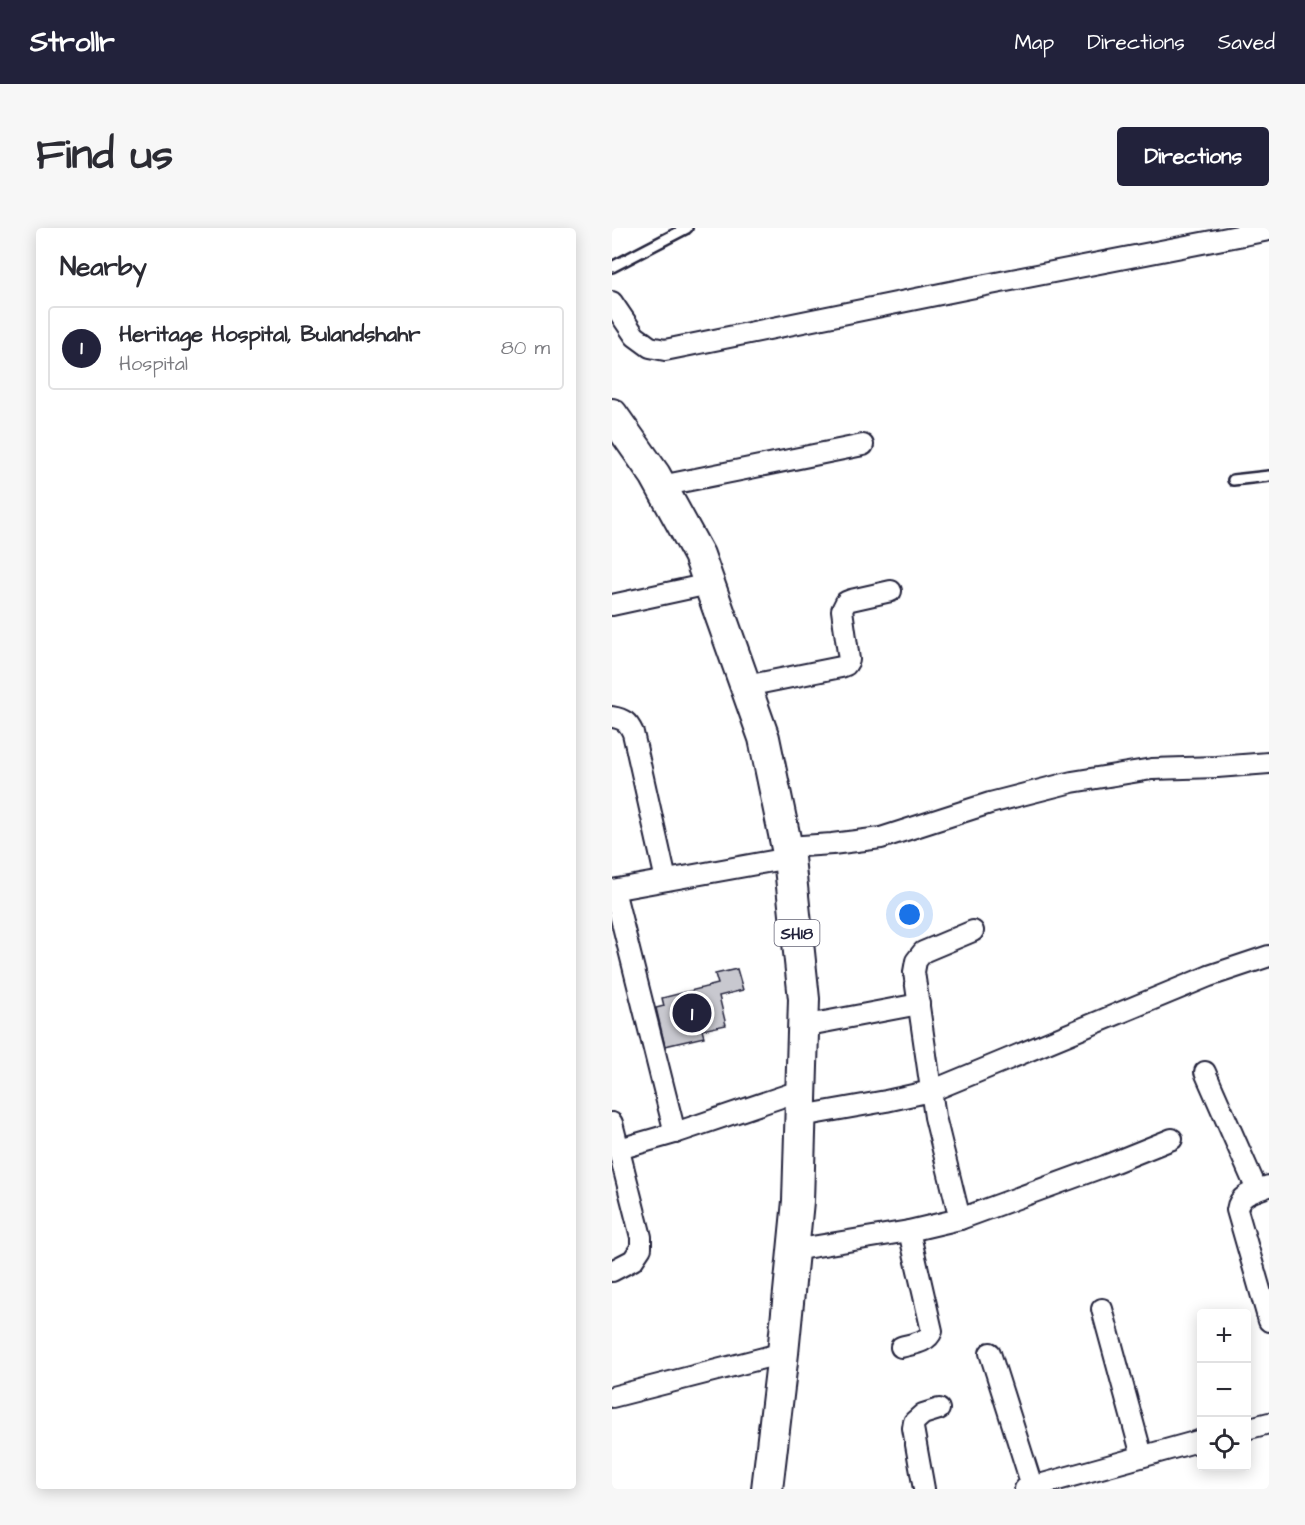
<!DOCTYPE html>
<meta charset="utf-8">
<style>
body{margin:0;font-family:"Architects Daughter",sans-serif;background:#f7f7f7;color:#2b2b33}
.controls{position:absolute;right:18px;bottom:18px;display:grid;overflow:hidden;border-radius:6px;box-shadow:0 3px 15px #0003}
.controls button{width:54px;height:54px;display:grid;place-items:center;padding:0;border:0;border-bottom:2px solid #e1e1e2;background:#fff;color:#2b2b33;font:30px sans-serif}
.you{position:absolute;left:298px;top:687px;width:21px;height:21px;margin:-15px;border:4px solid #fff;border-radius:50%;background:#1a73e8;box-shadow:0 0 0 9px #1a73e833}
.badge{display:grid;place-items:center;width:39px;height:39px;border-radius:50%;background:#22223b;color:#fff;font-size:20px;font-weight:700}
.pin{position:absolute;translate:-50% -50%;border:3px solid #fff;box-shadow:0 2px 6px #0006}
.list{margin:0;padding:0;list-style:none}
h2{display:flex;justify-content:space-between;align-items:center;height:78px;margin:0;padding:0 24px;font-size:26px}
h2 small{font-size:20px;font-weight:400;color:#7c7c81}
.list li{display:grid;grid-template-columns:39px 1fr auto;gap:18px;align-items:center;box-sizing:border-box;height:84px;margin:0 12px 12px;padding:0 12px;border:2px solid #e1e1e2;border-radius:6px}
.list b{display:block;font-size:22px;white-space:nowrap}
.list p{margin:0;font-size:20px;white-space:nowrap;color:#7c7c81}
.list em{font-size:20px;font-style:normal;color:#7c7c81}
.icon{flex:none;width:33px;height:33px;fill:none;stroke:currentColor;stroke-width:2;stroke-linecap:round;stroke-linejoin:round}
.map{position:relative;flex:none;width:657px;height:1261px;overflow:hidden;border-radius:6px}
header{display:flex;align-items:center;gap:36px;box-sizing:border-box;height:84px;padding:0 30px;background:#22223b;color:#fff}
header strong{font-size:28px}
nav{display:flex;gap:33px;margin-inline-start:auto;font-size:21px}
.intro{display:flex;align-items:center;justify-content:space-between;box-sizing:border-box;height:144px;padding:0 36px}
h1{margin:0;font-size:42px}
.button{padding:15px 27px;border-radius:6px;background:#22223b;color:#fff;font-size:21px;font-weight:700}
main{display:flex;gap:36px;padding:0 36px}
aside{flex:1;background:#fff;border-radius:6px;box-shadow:0 3px 15px #0003}
.map>svg:first-child{display:block}
</style>
<header>
<strong>Strollr</strong>
<nav><a>Map</a><a>Directions</a><a>Saved</a></nav>
</header>
<div class="intro"><h1>Find us</h1><a class="button">Directions</a></div>
<main>
<aside>
<h2>Nearby<small></small></h2>
<ul class="list">
<li><span class="badge">1</span><div><b>Heritage Hospital, Bulandshahr</b><p>Hospital</p></div><em>80 m</em></li>
</ul>
</aside>
<div class="map">
<svg width="657" height="1261" viewBox="0 0 657 1261">
<rect width="100%" height="100%" fill="#fff"/>
<filter id="ink" filterUnits="userSpaceOnUse"><feTurbulence type="fractalNoise" baseFrequency=".0167" numOctaves="2"/><feDisplacementMap in="SourceGraphic" scale="12" xChannelSelector="R" yChannelSelector="G"/><feConvolveMatrix kernelMatrix="1 2 1 2 8 2 1 2 1" color-interpolation-filters="sRGB"/></filter>
<g filter="url(#ink)">
<polygon fill="#c8c8cf" stroke="#22223b" stroke-width="1.5" points="125,741 131,762 107,768 114,797 90,802 92,809 53,818 44,780 52,778 50,770 106,756 103,746"/>
<g fill="none" stroke-linecap="round" stroke-linejoin="round">
<g stroke="#22223b" stroke-width="14">
<g id="lane">
<polyline points="0,39 75,0"/>
<polyline points="621,252 657,248"/>
</g>
</g>
<g stroke="#22223b" stroke-width="24">
<g id="street">
<polyline points="0,74 23,108 38,119 53,122 353,61 657,2"/>
<polyline points="49,258 251,217"/>
<polyline points="0,377 97,356"/>
<polyline points="134,458 229,439 234,437 237,432 230,382 234,374 239,372 279,363"/>
<path d="M0,489C12,491 16,494 21,505L54,652"/>
<polyline points="175,619 220,616 269,610 378,575 460,554 540,541 605,539 657,535"/>
<polyline points="0,662 177,630"/>
<polyline points="2,662 63,905"/>
<polyline points="191,798 307,776"/>
<polyline points="593,844 645,962"/>
<polyline points="189,888 274,873 319,863 597,748 657,728"/>
<polyline points="0,895 29,1009 29,1020 21,1032 0,1043"/>
<polyline points="7,921 63,905 190,862"/>
<path d="M657,958C643,963 627,966 625,982L657,1093"/>
<polyline points="348,991 323,889 302,744 304,733 311,724 361,703"/>
<polyline points="181,1022 297,1003 348,991 493,938 560,911"/>
<polyline points="490,1081 530,1228"/>
<path d="M289,1119C299,1116 316,1115 320,1103L297,1003"/>
<polyline points="378,1125 421,1261"/>
<polyline points="0,1169 171,1125"/>
<polyline points="634,1201 657,1195"/>
<polyline points="312,1261 301,1200 302,1194 311,1186 327,1181"/>
<polyline points="413,1261 590,1212"/>
</g>
</g>
<g stroke="#22223b" stroke-width="34">
<polyline id="primary" points="0,186 43,247 87,327 152,510 177,630 192,771 186,973 171,1125 155,1261"/>
</g>
<use href="#lane" stroke="#fff" stroke-width="9"/>
<use href="#street" stroke="#fff" stroke-width="20"/>
<use href="#primary" stroke="#fff" stroke-width="30"/>
</g>
</g>
<g text-anchor="middle" stroke-width="4.5" stroke-linejoin="round" paint-order="stroke">
<rect fill="#fff" stroke="#646476" stroke-width="1.5" x="162.5" y="692" width="45" height="26" rx="4.5"/>
<g font-size="16" font-weight="bold" fill="#22223b">
<text x="185" y="711">SH18</text>
</g>
</g>
</svg>
<div class="controls">
<button>+</button>
<button>−</button>
<button><svg class="icon" aria-label="locate" viewBox="0 0 24 24"><circle cx="12" cy="12" r="6"/><path d="M12 2v4M12 18v4M2 12h4M18 12h4"/></svg></button>
</div>
<div class="you"></div>
<div class="pin badge" style="left:80px;top:785px">1</div>
</div>
</main>
